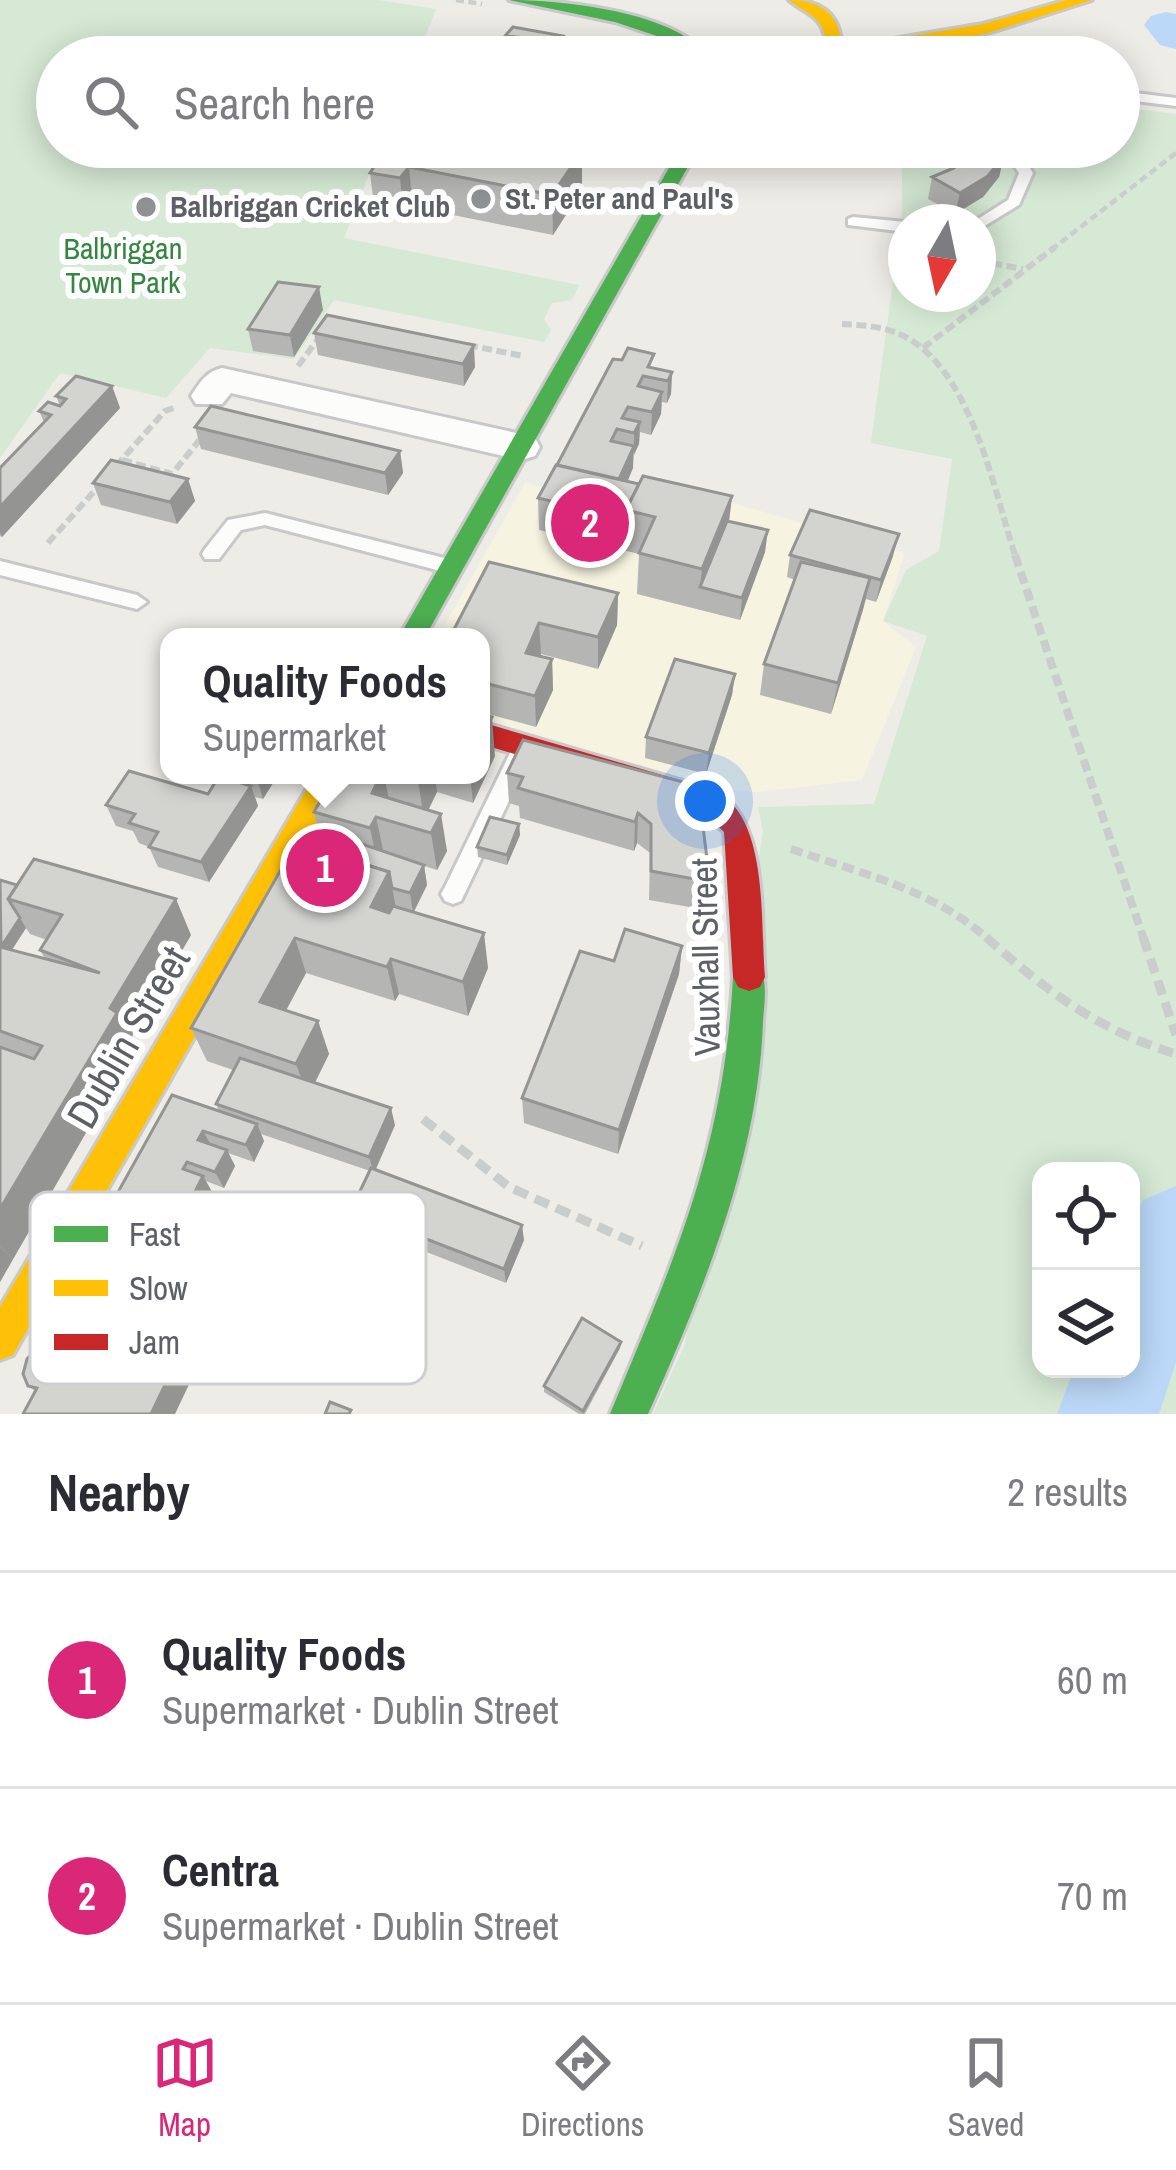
<!DOCTYPE html>
<meta charset="utf-8">
<style>
body{margin:0;font-family:"Archivo Narrow",sans-serif;background:#f7f7f7;color:#2b2b33}
.controls{position:absolute;right:36px;bottom:36px;display:grid;overflow:hidden;border-radius:24px;box-shadow:0 6px 30px #0003}
.controls button{width:108px;height:108px;display:grid;place-items:center;padding:0;border:0;border-bottom:3px solid #e1e1e2;background:#fff;color:#2b2b33;font:60px sans-serif}
.compass{position:absolute;left:888px;top:204px;width:108px;height:108px;border-radius:50%;background:#fff;box-shadow:0 6px 30px #0003;rotate:189deg}
.you{position:absolute;left:705px;top:801px;width:42px;height:42px;margin:-30px;border:9px solid #fff;border-radius:50%;background:#1a73e8;box-shadow:0 0 0 18px #1a73e833}
.badge{display:grid;place-items:center;width:78px;height:78px;border-radius:50%;background:#db2777;color:#fff;font-size:39px;font-weight:700}
.pin{position:absolute;translate:-50% -50%;border:6px solid #fff;box-shadow:0 3px 12px #0006}
.popup{position:absolute;left:160px;top:628px;width:330px;height:156px;box-sizing:border-box;display:grid;place-content:center;border-radius:24px;background:#fff;filter:drop-shadow(0 3px 9px #0005);font-size:39px;white-space:nowrap;color:#7c7c81}
.popup b{font-size:45px;color:#2b2b33}
.popup::after{content:'';position:absolute;left:50%;top:100%;margin-left:-24px;border:24px solid transparent;border-top-color:#fff}
.list{margin:0;padding:0;list-style:none}
h2{display:flex;justify-content:space-between;align-items:center;height:156px;margin:0;padding:0 48px;font-size:51px}
h2 small{font-size:39px;font-weight:400;color:#7c7c81}
.list li{display:grid;grid-template-columns:78px 1fr auto;gap:36px;align-items:center;box-sizing:border-box;height:216px;padding:0 48px;border-top:3px solid #e1e1e2}
.list b{display:block;font-size:45px;white-space:nowrap}
.list p{margin:0;font-size:39px;white-space:nowrap;color:#7c7c81}
.list em{font-size:39px;font-style:normal;color:#7c7c81}
.icon{flex:none;width:66px;height:66px;fill:none;stroke:currentColor;stroke-width:2;stroke-linecap:round;stroke-linejoin:round}
.map{position:relative;flex:none;width:1176px;height:1414px;overflow:hidden}
.search{position:absolute;background:#fff;box-shadow:0 6px 30px #0003;left:36px;right:36px;top:36px;height:132px;display:flex;align-items:center;gap:30px;box-sizing:border-box;padding:0 42px;border-radius:66px;color:#7c7c81;font-size:45px}
.sheet{height:588px;background:#fff}
nav{display:flex;justify-content:space-around;align-items:center;box-sizing:border-box;height:168px;border-top:3px solid #e1e1e2;background:#fff;font-size:33px;color:#7c7c81}
nav a{display:grid;justify-items:center;gap:6px}
nav .on{color:#db2777}
.map>svg:first-child{display:block}
</style>
<div class="map">
<svg width="1176" height="1414" viewBox="0 0 1176 1414">
<rect width="100%" height="100%" fill="#edece7"/>
<polygon fill="#f6f3e0" points="525,483 719,531 733,503 905,553 883,621 916,647 862,780 758,792 723,789 481,722 481,637 438,637"/>
<g fill="#d5e9d4" fill-rule="evenodd">
<polygon points="0,0 378,0 436,9 417,57 57,57 57,147 380,147 344,238 579,285 572,300 552,303 544,319 551,330 544,342 334,300 294,359 210,348 166,398 60,373 0,458"/>
<path d="M1119,107L1176,114V1414H653L685,1344L763,831L758,807L874,804L927,636L883,621L906,570L939,551L952,459L871,443L902,214V147H1119ZM906,222H978V294H906ZM1041,1171H1131V1369H1041Z"/>
</g>
<g fill="none" stroke-linecap="round" stroke-linejoin="round">
<g fill="#bbd8f8" fill-rule="evenodd">
<polygon points="1166,12 1176,14 1176,49 1160,45 1144,25 1151,16"/>
<polygon points="1176,1186 1176,1362 1159,1414 1057,1414 1074,1369 1131,1369 1131,1228 1143,1200"/>
</g>
<g stroke="#c8c8c8" stroke-width="6">
<g id="lane">
<polygon points="1119,91 1176,98 1176,106 1119,99"/>
<polygon points="1002,147 1016,147 1033,173 1019,205 978,230 978,222 973,222 1008,200 1019,173"/>
<polygon points="853,217 906,222 906,232 848,225 848,219"/>
<polygon points="265,513 452,560 462,567 452,574 265,525 241,530 219,559 205,559 202,554 205,549 228,520"/>
<polygon points="0,561 137,595 147,602 137,609 0,575"/>
<polygon points="518,750 526,753 529,759 461,901 453,904 445,901 441,894 445,887 510,753"/>
</g>
</g>
<g stroke="#c8c8c8" stroke-width="6">
<path id="street" d="M222,368L521,434L535,438L540,447L535,456L521,460L231,393L222,404H196L191,396C200,382 206,372 222,368Z"/>
</g>
<g stroke="#c9c9c9" stroke-width="6">
<g id="fast">
<path d="M509,0C560,0 647,10 689,39L681,44L615,22Z"/>
<polygon points="681,147 699,147 425,637 399,637"/>
<path d="M749,963L760,967C768,984 764,1004 763,1022C758,1159 703,1291 648,1414H610C675,1258 724,1150 733,977L738,967Z"/>
</g>
</g>
<g stroke="#c9c9c9" stroke-width="6">
<g id="slow">
<path d="M789,0C817,0 838,11 841,41L834,49L983,24L1067,0H1092L985,34L845,57H805L825,39C823,16 804,13 789,0Z"/>
<polygon points="315,775 344,775 13,1355 0,1360 0,1307"/>
</g>
</g>
<g stroke="#c9c9c9" stroke-width="6">
<path id="jam" d="M481,722L710,789C770,810 760,923 765,977L760,987L749,991L738,987L733,977L724,832L701,810L481,744Z"/>
</g>
<g stroke="#c9cdcb" stroke-width="4.5" stroke-dasharray="8 4.5" stroke-linecap="butt">
<polyline points="456,0 482,4"/>
<polyline points="1051,250 1176,153"/>
</g>
<g stroke="#c9cdcb" stroke-width="6" stroke-dasharray="10 4.5" stroke-linecap="butt">
<polyline points="978,261 1023,269"/>
<path d="M842,324C860,325 880,326 897,333C971,363 993,489 1016,558"/>
<polyline points="468,345 523,356"/>
<polyline points="923,348 1055,247"/>
<polyline points="298,366 321,335"/>
<polyline points="122,460 172,474 202,437"/>
<polyline points="116,466 165,411 177,407"/>
<polyline points="48,543 98,487"/>
</g>
<g stroke="#c9cdcb" stroke-width="8" stroke-dasharray="12 6" stroke-linecap="butt">
<polyline points="1015,555 1144,940"/>
<path d="M791,849C861,873 934,890 989,940"/>
</g>
<g stroke="#c9cdcb" stroke-width="9" stroke-dasharray="15 8" stroke-linecap="butt">
<path d="M986,937C1046,991 1098,1030 1176,1054"/>
<polyline points="1143,937 1176,1035"/>
<polyline points="423,1119 509,1187 642,1246"/>
</g>
<use href="#lane" fill="#fcfcfb" fill-rule="evenodd"/>
<use href="#street" fill="#fcfcfb" fill-rule="evenodd"/>
<use href="#fast" fill="#4caf50" fill-rule="evenodd"/>
<use href="#slow" fill="#ffc107" fill-rule="evenodd"/>
<use href="#jam" fill="#c62828" fill-rule="evenodd"/>
</g>
<g fill="#b5b5b3" fill-rule="evenodd">
<polygon points="505,36 563,36 563,44 618,57 506,46"/>
<polygon points="387,147 582,190 553,235 413,207 404,218 375,213 370,173"/>
<polygon points="952,147 1003,147 1004,156 999,177 983,197 955,214 928,199 932,177 954,168 961,160"/>
<polygon points="323,310 294,357 253,351 248,329"/>
<polygon points="327,315 475,367 464,386 318,355 314,333"/>
<polygon points="613,359 672,372 671,394 667,403 662,402 661,414 651,435 640,432 639,444 633,455 633,468 627,481 732,496 729,521 765,552 740,620 637,594 639,554 539,530 538,498"/>
<polygon points="112,386 120,408 2,537 0,536 0,468 44,422 39,411 60,406 56,396"/>
<polygon points="195,427 400,451 403,473 388,495 201,449"/>
<polygon points="188,479 195,501 177,524 101,505 93,483"/>
<polygon points="790,555 893,556 876,602 866,599 831,714 760,695 764,664 795,580 787,577"/>
<polygon points="618,593 617,625 598,669 541,654 540,656 552,659 553,690 536,727 481,712 481,637"/>
<polygon points="735,674 732,695 706,774 645,758 646,737"/>
<polygon points="495,756 473,803 437,792 428,810 447,851 437,870 424,866 427,885 414,912 488,968 468,1016 399,994 395,1001 306,973 286,1010 318,1021 329,1054 315,1083 395,1125 376,1169 524,1240 506,1283 357,1225 351,1210 370,1171 261,1134 264,1141 254,1162 228,1153 235,1166 224,1188 206,1181 212,1192 196,1224 176,1216 156,1255 159,1256 169,1270 155,1298 137,1291 125,1313 164,1341 159,1351 193,1376 35,1391 28,1386 108,1307 81,1296 68,1282 219,1111 216,1104 233,1070 207,1061 191,1028 318,829 314,812 335,775 481,775"/>
<polygon points="507,773 683,782 710,882 707,910 649,900 650,853 637,843 634,851 520,818 519,806 509,803"/>
<polygon points="208,775 278,775 263,799 255,797 258,806 209,882 158,867 149,847 139,843 133,831 116,826 106,805 208,794 213,785"/>
<polygon points="519,824 520,835 507,865 478,857 477,847"/>
<path d="M0,880L191,935L131,1038L136,1046L0,1282ZM26,928L30,934L47,940L40,950L45,959L12,950Z"/>
<polygon points="682,946 679,974 618,1154 524,1123 522,1098 614,961"/>
<polygon points="621,1342 620,1348 585,1414 579,1414 544,1392 544,1386"/>
</g>
<g fill="#949492">
<polygon points="582,151 582,190 553,235 552,195"/>
<polygon points="1004,156 999,177 983,197 955,214 960,193"/>
<polygon points="409,167 413,207 404,218 400,178"/>
<polygon points="319,287 323,310 294,357 290,335"/>
<polygon points="474,345 475,367 464,386 463,364"/>
<polygon points="672,372 671,394 667,403 668,381"/>
<polygon points="112,386 120,408 2,537 0,532 0,507"/>
<polygon points="662,392 661,414 651,435 652,412"/>
<polygon points="640,422 639,444 634,455 634,433"/>
<polygon points="634,446 633,468 619,502 619,480"/>
<polygon points="400,451 403,473 388,495 385,473"/>
<polygon points="188,479 195,501 177,524 170,502"/>
<polygon points="732,496 727,537 700,587 702,569"/>
<polygon points="768,530 765,552 740,620 742,598"/>
<polygon points="899,534 893,556 876,602 881,580"/>
<polygon points="870,578 863,610 831,714 838,683"/>
<polygon points="618,593 617,625 598,669 598,637"/>
<polygon points="539,623 541,654 527,684 526,653"/>
<polygon points="552,659 553,690 536,727 535,696"/>
<polygon points="735,674 732,695 706,774 709,753"/>
<polygon points="492,717 495,756 473,803 470,775 481,775 481,739"/>
<polygon points="256,775 278,775 263,799"/>
<polygon points="381,775 384,775 391,809 372,793"/>
<polygon points="421,775 435,775 437,792 424,819 418,781"/>
<polygon points="251,786 258,806 209,882 201,862"/>
<polygon points="638,813 637,843 634,851 635,822"/>
<polygon points="441,814 447,851 437,870 431,833"/>
<polygon points="376,817 384,854 378,865 370,828"/>
<polygon points="519,824 520,835 507,865 507,855"/>
<polygon points="424,865 427,885 413,913 410,893"/>
<polygon points="389,872 396,908 379,942 371,907"/>
<polygon points="176,899 191,935 131,1038 136,1046 13,1259 0,1246 0,1209 110,1008"/>
<polygon points="20,918 26,928 0,968 0,948"/>
<polygon points="484,933 488,968 468,1016 463,982"/>
<polygon points="295,938 306,973 273,1035 260,1002"/>
<polygon points="682,946 679,974 618,1154 619,1130"/>
<polygon points="391,959 399,994 395,1001 387,967"/>
<polygon points="318,1021 329,1054 308,1096 296,1064"/>
<polygon points="391,1108 395,1125 374,1173 369,1157"/>
<polygon points="257,1124 264,1141 254,1162 246,1145"/>
<polygon points="203,1131 212,1147 198,1140"/>
<polygon points="227,1150 235,1166 224,1188 215,1172"/>
<polygon points="203,1176 212,1192 196,1224 186,1209"/>
<polygon points="166,1201 176,1216 151,1263 140,1249"/>
<polygon points="522,1225 524,1240 506,1283 504,1269"/>
<polygon points="0,1246 13,1259 0,1282"/>
<polygon points="159,1256 169,1270 155,1298 144,1284"/>
<polygon points="125,1277 137,1291 125,1314 113,1300"/>
<polygon points="148,1322 164,1341 154,1361 137,1342"/>
<polygon points="621,1342 620,1348 583,1414 583,1411"/>
<polygon points="178,1358 193,1376 175,1414 151,1414"/>
</g>
<g fill="#d3d3d0" stroke="#949492" stroke-width="3">
<polygon points="513,27 563,36 559,41 505,36"/>
<polygon points="565,43 618,52 614,57 512,57 522,45 558,52"/>
<polygon points="387,147 562,147 582,151 552,195 409,167 400,178 370,173"/>
<polygon points="965,147 1003,147 1004,156 988,176 960,193 932,177 954,168 963,158"/>
<polygon points="278,282 319,287 290,335 248,329"/>
<polygon points="327,315 474,345 463,364 314,333"/>
<polygon points="628,348 654,354 648,367 672,372 668,381 643,376 638,386 662,392 652,412 628,407 622,418 640,422 634,433 617,429 611,441 634,446 619,479 557,465 613,359 622,360"/>
<polygon points="76,376 112,386 0,507 0,468 51,415 39,411 48,402 60,406 66,399 56,396"/>
<polygon points="211,406 400,451 385,473 195,427"/>
<polygon points="111,460 188,479 170,502 93,483"/>
<polygon points="556,465 639,484 626,510 626,519 538,498"/>
<polygon points="643,476 732,496 702,569 639,553 655,517 626,510"/>
<polygon points="810,510 899,534 881,580 790,555"/>
<polygon points="727,521 768,530 742,598 700,587"/>
<polygon points="489,562 618,593 598,637 539,623 526,653 552,659 535,696 481,682 481,637 450,637"/>
<polygon points="801,562 870,578 838,683 764,664"/>
<polygon points="675,659 735,674 709,753 646,737"/>
<polygon points="481,714 492,717 481,739"/>
<polygon points="523,740 683,782 699,796 710,882 651,871 651,824 638,813 635,822 518,788 523,777 507,773"/>
<polygon points="129,771 208,794 219,776 251,786 201,862 149,847 158,832 129,823 135,814 106,805"/>
<polygon points="335,775 381,775 372,793 441,814 431,833 376,817 370,828 314,812"/>
<polygon points="398,775 421,775 418,781"/>
<polygon points="490,817 519,824 507,855 477,847"/>
<polygon points="318,829 424,865 410,893 392,888 389,872 308,846"/>
<polygon points="296,843 389,872 371,907 389,913 393,906 484,933 463,982 391,959 387,967 295,938 260,1002 318,1021 296,1064 191,1028"/>
<polygon points="34,859 176,899 110,1008 117,1013 0,1209 0,1047 34,1059 42,1046 0,1031 0,947 100,973 40,950 62,915 8,899"/>
<polygon points="0,880 17,885 8,899 20,918 1,947"/>
<polygon points="625,929 682,946 619,1130 522,1098 580,951 614,961"/>
<polygon points="240,1058 391,1108 369,1157 216,1104"/>
<polygon points="172,1095 257,1124 246,1145 203,1131 198,1140 227,1150 215,1172 187,1162 183,1169 203,1176 186,1209 166,1201 140,1249 159,1256 144,1284 125,1277 113,1300 68,1282"/>
<polygon points="371,1168 522,1225 504,1269 351,1210"/>
<polygon points="85,1298 148,1322 137,1342 178,1358 151,1414 23,1414 37,1388 28,1386 23,1374 27,1359 37,1348 59,1347"/>
<polygon points="582,1318 621,1342 583,1411 544,1386"/>
<polygon points="330,1402 351,1410 349,1414 325,1414"/>
</g>
<g fill="#8f9193" stroke="#fff" stroke-width="4.5">
<circle cx="481" cy="199" r="12"/>
<circle cx="146" cy="207" r="12"/>
</g>
<g text-anchor="middle" stroke-width="12" stroke-linejoin="round" paint-order="stroke">
<g font-size="30" font-weight="bold" fill="#5d6066" stroke="#fff" text-anchor="start">
<text x="505" y="209">St. Peter and Paul's</text>
<text x="170" y="217">Balbriggan Cricket Club</text>
</g>
<g font-size="30" fill="#348640" stroke="#fff">
<text x="123" y="259">Balbriggan<tspan x="123" dy="34">Town Park</tspan></text>
</g>
<g font-size="36" fill="#5d6066" stroke="#fff">
<text transform="translate(705 957) rotate(-91)" y="13">Vauxhall Street</text>
</g>
<g font-size="42" fill="#5d6066" stroke="#fff">
<text transform="translate(128 1037) rotate(-60)" y="15">Dublin Street</text>
</g>
</g>
<rect x="30" y="1192" width="396" height="192" rx="18" fill="#fff" stroke="#cecfd1" stroke-width="3"/>
<rect x="54" y="1226" width="54" height="16" fill="#4caf50"/>
<rect x="54" y="1280" width="54" height="16" fill="#ffc107"/>
<rect x="54" y="1334" width="54" height="16" fill="#c62828"/>
<g font-size="33" fill="#5d6066">
<text x="129" y="1246">Fast</text>
<text x="129" y="1300">Slow</text>
<text x="129" y="1354">Jam</text>
</g>
</svg>
<div class="controls">
<button><svg class="icon" aria-label="locate" viewBox="0 0 24 24"><circle cx="12" cy="12" r="6"/><path d="M12 2v4M12 18v4M2 12h4M18 12h4"/></svg></button>
<button><svg class="icon" aria-label="layers" viewBox="0 0 24 24"><path d="M12 4l9 5-9 5-9-5zM3 14l9 5 9-5"/></svg></button>
</div>
<svg class="compass" viewBox="-18 -18 36 36"><path d="M0-13l5 13h-10z" fill="#e53935"/><path d="M0 13l5-13h-10z" fill="#7c7c81"/></svg>
<div class="you"></div>
<div class="pin badge" style="left:325px;top:868px">1</div>
<div class="popup"><b>Quality Foods</b>Supermarket</div>
<div class="pin badge" style="left:590px;top:523px">2</div>
<div class="search"><svg class="icon" aria-label="search" viewBox="0 0 24 24"><circle cx="10" cy="10" r="6"/><path d="M15 15l6 6"/></svg>Search here</div>
</div>
<section class="sheet">
<h2>Nearby<small>2 results</small></h2>
<ul class="list">
<li><span class="badge">1</span><div><b>Quality Foods</b><p>Supermarket · Dublin Street</p></div><em>60 m</em></li>
<li><span class="badge">2</span><div><b>Centra</b><p>Supermarket · Dublin Street</p></div><em>70 m</em></li>
</ul>
</section>
<nav>
<a class="on"><svg class="icon" aria-label="map" viewBox="0 0 24 24"><path d="M3 6l6-2 6 2 6-2v14l-6 2-6-2-6 2zM9 4v14M15 6v14"/></svg>Map</a>
<a><svg class="icon" aria-label="directions" viewBox="0 0 24 24"><path d="M12 3l9 9-9 9-9-9zM9 14v-3h6M13 9l2 2-2 2"/></svg>Directions</a>
<a><svg class="icon" aria-label="saved" viewBox="0 0 24 24"><path d="M7 4h10v16l-5-4-5 4z"/></svg>Saved</a>
</nav>
